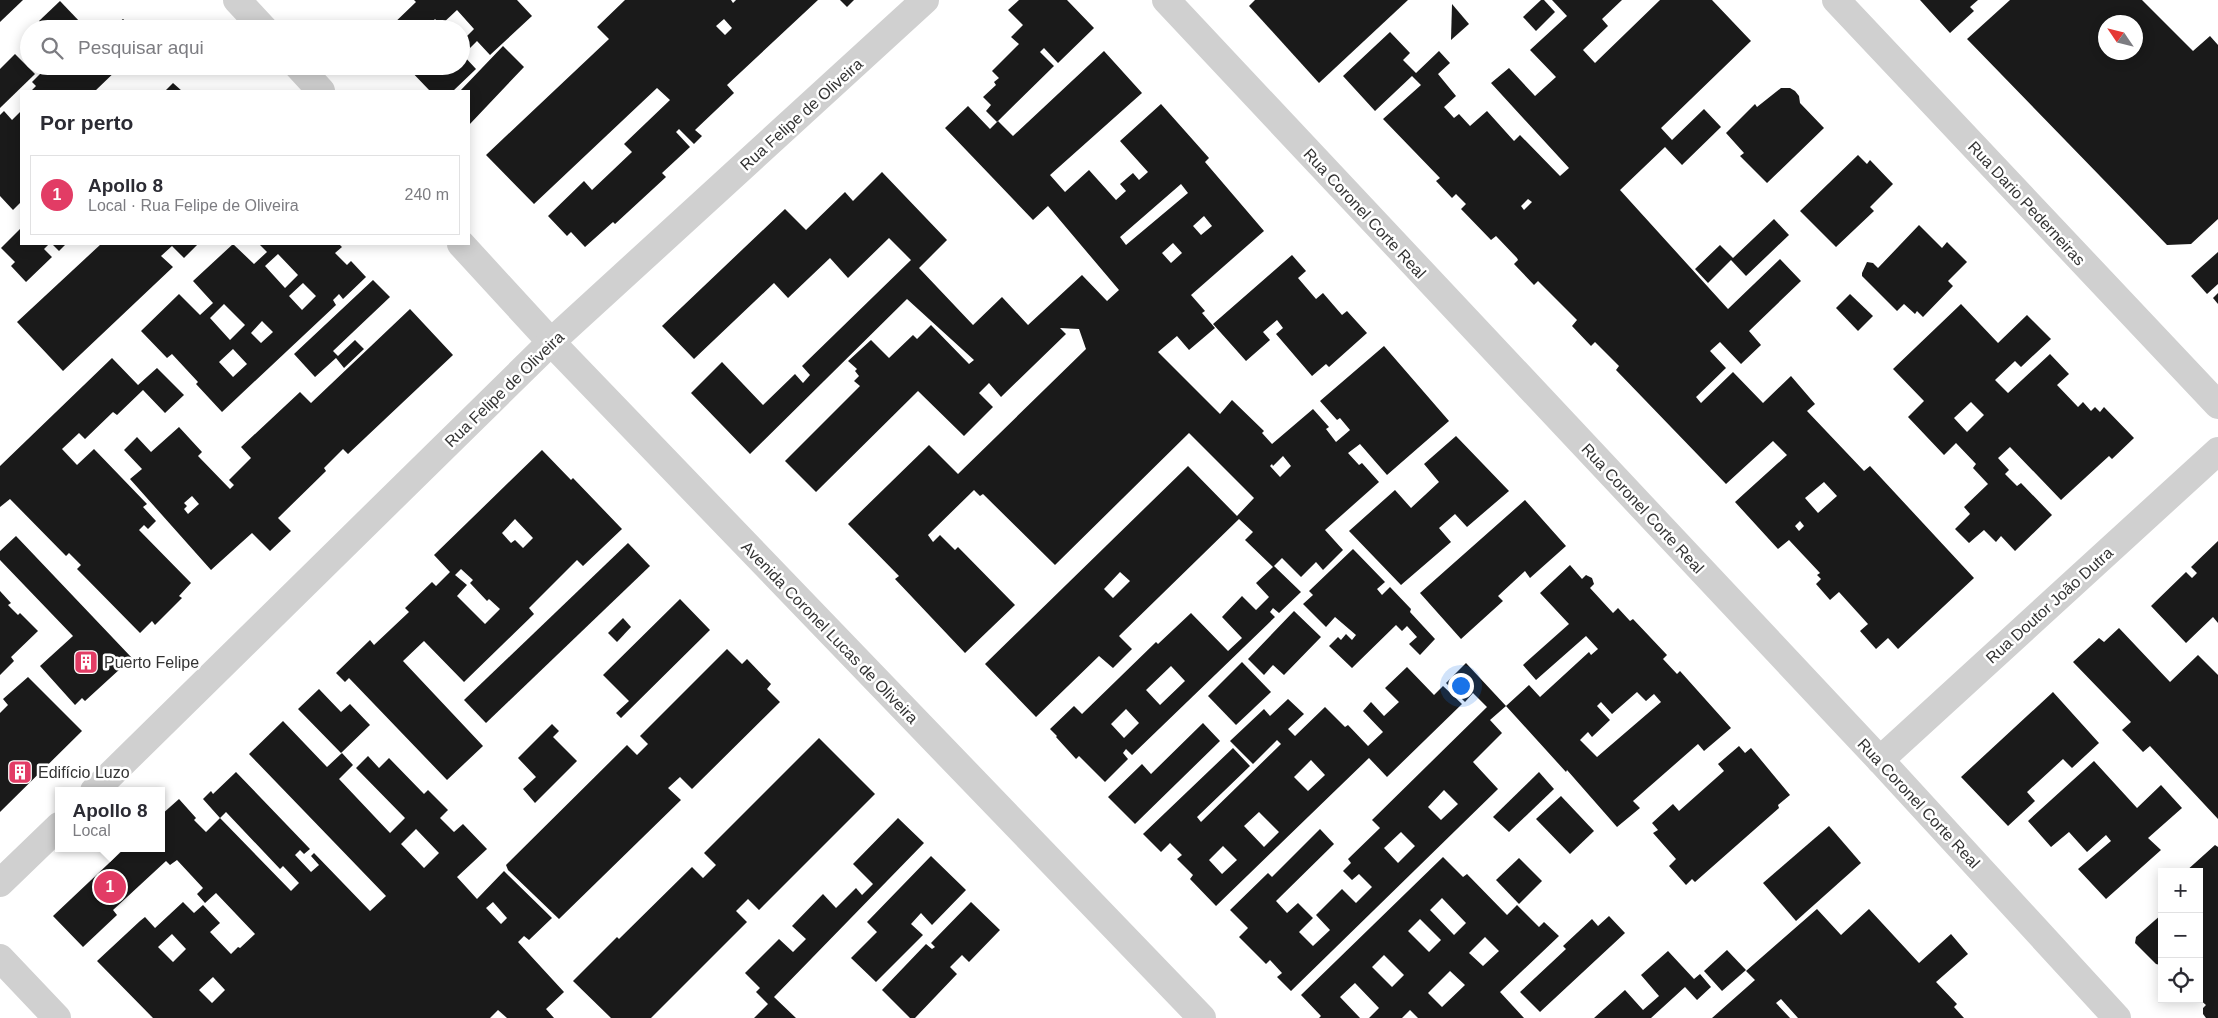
<!DOCTYPE html>
<html lang="pt">
<meta charset="utf-8">
<style>
body{margin:0;font-family:Helvetica,sans-serif;background:#f2f2f3;color:#2b2b33}
.controls{position:absolute;right:15px;bottom:15px;display:grid;overflow:hidden;border-radius:0px;box-shadow:0 2px 12px #0003}
.controls button{width:45px;height:45px;display:grid;place-items:center;padding:0;border:0;border-bottom:1px solid #e1e1e2;background:#fff;color:#2b2b33;font:25px sans-serif}
.compass{position:absolute;left:2098px;top:15px;width:45px;height:45px;border-radius:50%;background:#fff;box-shadow:0 2px 12px #0003;rotate:305deg}
.you{position:absolute;left:1460px;top:685px;width:18px;height:18px;margin:-12px;border:4px solid #fff;border-radius:50%;background:#1a73e8;box-shadow:0 0 0 8px #1a73e833}
.badge{display:grid;place-items:center;width:32px;height:32px;border-radius:50%;background:#e23c65;color:#fff;font-size:16px;font-weight:700}
.pin{position:absolute;translate:-50% -50%;border:2px solid #fff;box-shadow:0 1px 5px #0006}
.popup{position:absolute;left:55px;top:787px;width:110px;height:65px;box-sizing:border-box;display:grid;place-content:center;border-radius:0px;background:#fff;filter:drop-shadow(0 1px 4px #0005);font-size:16px;white-space:nowrap;color:#7c7c81}
.popup b{font-size:19px;color:#2b2b33}
.popup::after{content:'';position:absolute;left:50%;top:100%;margin-left:-10px;border:10px solid transparent;border-top-color:#fff}
.list{margin:0;padding:0;list-style:none}
h2{display:flex;justify-content:space-between;align-items:center;height:65px;margin:0;padding:0 20px;font-size:21px}
h2 small{font-size:16px;font-weight:400;color:#7c7c81}
.list li{display:grid;grid-template-columns:32px 1fr auto;gap:15px;align-items:center;box-sizing:border-box;height:80px;margin:0 10px 10px;padding:0 10px;border:1px solid #e1e1e2;border-radius:0px}
.list b{display:block;font-size:19px;white-space:nowrap}
.list p{margin:0;font-size:16px;white-space:nowrap;color:#7c7c81}
.list em{font-size:16px;font-style:normal;color:#7c7c81}
.icon{flex:none;width:28px;height:28px;fill:none;stroke:currentColor;stroke-width:2;stroke-linecap:round;stroke-linejoin:round}
.map{position:relative;flex:none;width:2218px;height:1018px;overflow:hidden}
.search{position:absolute;background:#fff;box-shadow:0 2px 12px #0003;left:20px;top:20px;width:450px;height:55px;display:flex;align-items:center;gap:12px;box-sizing:border-box;padding:0 18px;border-radius:28px;color:#7c7c81;font-size:19px}
.panel{position:absolute;background:#fff;box-shadow:0 2px 12px #0003;left:20px;top:90px;width:450px;height:155px;border-radius:0px}
.map>svg:first-child{display:block}
</style>
<div class="map">
<svg width="2218" height="1018" viewBox="0 0 2218 1018">
<rect width="100%" height="100%" fill="#fff"/>
<g fill="#1a1a1a" fill-rule="evenodd">
<polygon points="0,0 23,0 0,22"/>
<polygon points="414,0 517,0 532,16 490,55 477,41 463,55 476,69 453,91 430,91 406,66 461,66 461,36 464,39 474,29 457,10 441,25 435,19 426,29 388,29 416,2"/>
<path d="M625,0H731L733,3L736,0H818L727,85L734,93L695,130L702,136L694,144L679,129L676,132L690,147L662,173L666,177L615,224L613,222L585,247L571,232L567,236L548,216L584,181L592,190L632,152L624,144L670,100L657,88L534,204L486,155L609,39L597,27ZM724,19L732,28L725,35L716,26Z"/>
<polygon points="840,0 854,0 847,7"/>
<polygon points="1019,0 1067,0 1094,28 1058,63 1044,48 1040,52 1054,66 997,122 986,111 991,105 983,97 996,85 994,82 999,78 992,71 1019,44 1011,37 1023,25 1008,10"/>
<polygon points="1255,0 1408,0 1319,83 1249,6"/>
<polygon points="1541,0 1544,0 1555,12 1536,31 1523,17"/>
<path d="M1552,0H1622L1602,19L1608,26L1583,50L1595,63L1660,0H1712L1751,41L1661,128L1672,140L1704,109L1721,127L1682,165L1665,147L1620,190L1728,309L1780,259L1801,281L1749,331L1761,345L1741,364L1720,342L1710,351L1726,368L1696,397L1701,403L1733,372L1763,403L1791,376L1815,404L1807,411L1864,471L1870,466L1974,578L1898,649L1888,638L1876,649L1860,631L1868,624L1839,592L1830,600L1816,584L1821,579L1817,575L1820,573L1789,540L1778,549L1735,502L1787,455L1773,441L1726,484L1616,370L1619,366L1595,342L1591,346L1572,326L1577,320L1538,281L1534,285L1514,264L1518,260L1517,258L1496,236L1491,240L1461,209L1466,204L1456,194L1452,198L1436,181L1440,178L1383,119L1421,85L1412,76L1375,111L1343,76L1390,32L1410,53L1403,60L1416,73L1439,51L1450,63L1438,74L1456,96L1444,107L1454,118L1459,114L1470,126L1487,111L1514,141L1520,135L1560,176L1569,168L1491,83L1509,68L1535,96L1556,77L1530,50L1567,16ZM1528,199L1532,202L1524,210L1521,206ZM1824,482L1837,496L1818,513L1805,498ZM1800,521L1804,526L1799,531L1795,526Z"/>
<polygon points="1920,0 1978,0 1970,7 1974,11 1950,33"/>
<path d="M2010,0H2142L2193,51L2210,36L2218,45V219L2191,244L2167,245L1967,39ZM2106,22H2136V52H2106Z"/>
<polygon points="60,1 81,23 74,29 46,29 39,21"/>
<polygon points="1452,4 1469,24 1451,40"/>
<polygon points="123,19 129,24 132,21 140,29 110,29"/>
<polygon points="503,46 524,67 469,125 469,91 460,91"/>
<path d="M1104,51L1142,93L1050,175L1065,192L1089,170L1116,200L1126,191L1120,184L1133,173L1139,180L1148,172L1120,141L1161,104L1209,158L1205,162L1264,231L1191,295L1205,311L1202,313L1215,328L1189,350L1177,336L1158,352L1220,414L1232,400L1264,431L1262,433L1272,444L1313,409L1329,427L1326,429L1336,442L1350,430L1340,418L1337,420L1320,401L1384,346L1449,421L1387,475L1360,444L1348,453L1359,465L1362,463L1379,482L1325,530L1343,550L1323,570L1316,562L1301,577L1282,558L1274,566L1301,592L1279,613L1273,608L1270,612L1275,617L1132,755L1126,749L1123,753L1128,759L1105,782L1079,756L1076,759L1056,737L1057,736L1050,729L1074,706L1082,714L1156,642L1158,644L1191,613L1228,651L1242,638L1222,617L1242,596L1256,610L1269,597L1256,583L1273,567L1245,540L1253,532L1239,519L1119,636L1132,649L1113,668L1099,656L1036,717L985,664L1188,466L1237,516L1254,498L1189,433L1055,565L983,494L980,496L974,490L928,535L933,542L940,535L955,550L958,547L1015,605L965,653L895,579L899,576L848,524L929,445L958,474L1086,349L1079,329L1060,328L1066,334L1001,397L989,383L979,393L993,407L964,436L918,391L816,492L785,461L860,386L854,381L859,376L855,371L857,369L848,361L871,340L889,358L913,335L917,339L931,325L969,364L974,360L907,299L750,454L691,393L722,362L763,405L795,374L803,383L810,375L802,366L911,260L889,238L848,278L830,258L788,298L774,283L694,359L662,326L785,209L806,230L845,192L853,201L882,172L947,240L919,268L973,325L1002,297L1028,325L1082,275L1107,301L1119,290L1048,206L1033,220L945,128L968,106L990,129L998,121L1013,136ZM1181,184L1188,193L1126,245L1120,237ZM1204,216L1212,226L1201,235L1193,226ZM1173,243L1182,253L1171,263L1162,253ZM1283,456L1291,466L1280,477L1270,466L1272,464L1273,466ZM1120,572L1130,581L1113,598L1104,589ZM1171,666L1185,681L1160,705L1146,690ZM1126,709L1139,723L1124,738L1111,724Z"/>
<polygon points="15,54 35,74 0,108 0,69"/>
<polygon points="48,66 121,66 95,91 31,91 36,86 32,82"/>
<polygon points="173,83 182,91 165,91"/>
<polygon points="1781,88 1790,88 1795,91 1799,96 1800,103 1824,128 1767,183 1740,156 1744,153 1726,133 1755,104 1757,107"/>
<polygon points="4,111 12,120 21,111 21,202 13,210 0,196 0,115"/>
<polygon points="1858,155 1867,164 1870,160 1893,184 1870,207 1874,211 1836,247 1800,211"/>
<polygon points="1774,219 1789,235 1746,276 1731,260 1708,283 1695,269 1720,245 1733,258"/>
<polygon points="1919,225 1942,248 1947,242 1967,262 1948,281 1953,286 1923,317 1917,311 1915,314 1904,304 1897,311 1862,276 1862,273 1867,262 1873,263 1878,268"/>
<polygon points="21,228 21,244 49,244 44,249 52,257 26,282 11,266 15,262 1,248"/>
<polygon points="52,244 66,244 59,251"/>
<polygon points="101,244 198,244 184,258 172,246 161,256 173,267 63,371 17,322"/>
<path d="M233,244L254,264L267,252L259,244H339L342,247L335,253L347,265L351,261L366,277L343,299L339,294L333,300L336,305L222,412L196,384L198,382L172,354L167,358L141,331L179,294L200,315L213,303L193,281ZM278,254L298,275L285,288L265,266ZM303,283L316,296L302,310L289,296ZM224,304L245,325L230,340L210,318ZM262,321L273,332L261,343L251,333ZM233,349L247,364L233,377L219,362Z"/>
<polygon points="2218,252 2218,284 2207,294 2191,276"/>
<polygon points="1292,255 1306,271 1298,278 1316,299 1323,293 1342,315 1347,311 1367,333 1329,367 1326,364 1312,376 1276,334 1283,328 1277,320 1263,332 1270,340 1246,361 1213,324"/>
<polygon points="373,280 390,297 333,351 338,356 355,340 364,349 344,368 336,358 315,377 294,354"/>
<polygon points="2218,293 2218,304 2213,298"/>
<polygon points="1850,294 1873,316 1858,331 1836,308"/>
<path d="M1961,304L1998,343L2027,315L2051,339L2021,367L2015,361L1995,380L2008,393L2050,354L2069,374L2057,385L2078,407L2083,402L2091,411L2095,407L2100,412L2104,407L2134,438L2112,459L2109,456L2061,500L2010,447L1998,458L2009,470L2005,474L2017,486L2021,483L2052,515L2015,551L2001,536L1996,542L1984,530L1969,543L1955,529L1970,514L1964,507L1988,484L1973,468L1976,464L1956,443L1944,455L1908,417L1924,401L1893,369ZM1971,402L1984,415L1967,432L1954,418Z"/>
<path d="M410,309L453,355L348,454L343,449L324,468L326,471L278,518L291,531L270,551L252,533L211,570L130,479L142,469L124,450L137,437L151,452L179,427L202,452L198,456L230,489L234,485L229,480L251,458L241,447L300,392L311,403ZM192,496L199,504L188,514L184,509L187,506L184,503Z"/>
<polygon points="112,358 138,385 157,368 184,395 165,413 143,390 117,415 113,412 85,439 79,433 62,449 77,465 94,449 147,504 143,507 156,521 148,529 144,525 139,530 191,583 179,596 182,598 155,625 152,621 140,633 77,569 81,565 69,553 66,556 10,499 0,507 0,466"/>
<polygon points="1456,436 1509,491 1467,527 1455,514 1439,528 1451,542 1401,585 1349,531 1395,490 1411,508 1439,482 1424,464"/>
<path d="M542,450L571,480L573,478L622,529L583,566L577,560L529,608L534,614L464,682L424,641L403,661L483,746L447,780L349,678L345,682L336,673L370,640L374,645L409,612L405,608L432,582L436,586L450,572L434,555ZM515,519L533,538L523,548L515,540L511,543L502,533ZM461,569L473,580L470,583L487,601L489,599L500,609L485,624L457,596L467,585L455,575Z"/>
<polygon points="1525,500 1566,546 1530,578 1525,571 1498,596 1503,601 1461,639 1420,593"/>
<polygon points="16,536 132,658 85,701 82,698 75,705 40,666 73,636 0,560 0,551"/>
<polygon points="2218,541 2218,623 2213,617 2186,643 2151,606 2186,572 2192,578 2197,573 2191,567"/>
<polygon points="628,543 650,566 486,723 464,700"/>
<polygon points="1353,549 1385,582 1377,589 1382,595 1390,587 1411,609 1410,612 1435,639 1420,655 1409,644 1417,637 1407,626 1402,631 1396,625 1352,668 1329,646 1338,637 1341,640 1346,634 1352,640 1356,635 1335,617 1326,627 1303,604 1313,595 1309,591"/>
<path d="M1570,565L1582,579L1586,575L1592,578L1594,584L1590,588L1613,613L1618,608L1630,621L1633,619L1667,655L1663,659L1677,674L1680,671L1731,728L1704,751L1698,744L1633,801L1640,808L1617,827L1567,770L1566,772L1506,706L1529,685L1540,697L1589,652L1591,655L1598,649L1586,636L1536,680L1523,665L1569,624L1540,593ZM1637,692L1646,701L1654,694L1661,702L1597,757L1580,740L1588,732L1592,737L1610,720L1597,706L1601,702L1612,714Z"/>
<polygon points="0,591 11,603 8,605 18,615 20,613 38,631 11,657 14,661 0,675"/>
<polygon points="680,599 710,630 621,718 616,713 629,701 603,675"/>
<polygon points="1294,611 1321,637 1284,675 1273,665 1264,675 1248,659"/>
<polygon points="623,618 631,627 617,642 608,633"/>
<polygon points="2119,628 2170,682 2198,655 2218,675 2218,819 2150,746 2143,752 2122,730 2131,722 2073,662 2099,638 2104,642"/>
<polygon points="727,649 742,664 747,659 771,684 767,689 780,702 692,789 680,777 668,788 681,800 559,919 508,870 506,865 627,745 637,755 648,744 640,736"/>
<polygon points="1242,662 1271,692 1236,725 1208,696"/>
<path d="M1466,663L1506,706L1490,720L1502,733L1473,762L1498,789L1291,991L1277,977L1282,973L1270,960L1266,964L1239,937L1248,928L1230,910L1268,873L1272,877L1320,829L1334,844L1276,901L1287,913L1298,903L1313,918L1299,932L1313,946L1330,930L1316,915L1342,889L1356,903L1372,887L1359,874L1352,880L1343,871L1351,863L1348,859L1380,828L1372,820L1487,707L1473,693L1465,702L1446,683ZM1444,790L1458,804L1441,820L1428,807ZM1401,832L1415,846L1398,863L1384,848Z"/>
<path d="M1407,667L1434,695L1443,686L1462,704L1387,777L1369,758L1216,906L1190,879L1193,875L1177,859L1182,855L1170,843L1161,852L1143,834L1233,748L1250,766L1197,817L1201,822L1281,744L1277,740L1253,764L1230,741L1264,709L1270,716L1288,699L1304,714L1288,729L1295,736L1325,707L1345,727L1348,725L1368,746L1383,732L1363,711L1371,702L1384,716L1399,702L1385,688ZM1311,760L1325,775L1308,791L1294,777ZM1259,812L1279,832L1264,847L1244,826ZM1223,846L1237,860L1222,874L1209,860Z"/>
<polygon points="28,677 82,731 0,812 0,713 8,705 3,699"/>
<polygon points="319,689 341,712 350,704 370,725 341,753 298,709"/>
<polygon points="2053,692 2099,743 2072,768 2063,759 2027,792 2035,801 2008,826 1961,777"/>
<path d="M283,721L327,767L342,753L353,765L339,779L390,833L405,818L356,768L368,756L379,768L389,758L424,794L428,790L448,810L440,818L454,832L463,824L487,849L457,877L477,899L504,871L552,918L529,940L524,936L518,942L564,992L546,1009L554,1018H507L498,1010L490,1018H153L97,961L140,921L145,917L155,928L183,902L194,913L203,905L220,923L210,932L231,954L238,947L240,948L255,934L216,893L205,903L197,894L203,888L177,860L170,865L166,861L113,910L117,915L83,947L53,916L125,848H161V815L179,799L196,818L194,820L206,832L220,818L291,891L299,883L283,866L280,869L226,812L220,818L203,799L211,791L213,794L236,772L310,849L304,854L300,850L295,855L311,872L319,865L311,856L314,853L370,911L386,896L249,754ZM416,829L439,853L424,868L401,844ZM493,902L507,918L501,924L486,908ZM172,934L186,949L173,962L158,947ZM213,977L225,990L212,1003L199,990Z"/>
<polygon points="1203,723 1220,741 1135,824 1108,797 1142,764 1151,774"/>
<polygon points="552,724 559,731 553,737 577,761 535,803 523,789 536,777 518,758"/>
<polygon points="819,738 875,794 759,910 748,899 736,911 747,922 651,1018 611,1018 573,981 617,937 619,939 692,867 703,878 716,865 704,853"/>
<polygon points="1739,746 1745,753 1751,748 1790,795 1778,805 1779,808 1695,882 1692,879 1686,885 1669,866 1676,859 1653,833 1658,830 1652,823 1673,804 1679,811 1724,771 1718,764"/>
<polygon points="2094,761 2137,808 2161,785 2182,808 2148,838 2161,850 2106,899 2078,869 2111,841 2106,835 2087,852 2069,832 2051,847 2028,821"/>
<polygon points="1539,772 1554,789 1509,832 1493,817"/>
<polygon points="1561,796 1594,831 1570,854 1536,819"/>
<polygon points="898,818 924,843 774,997 796,1018 754,1018 768,1004 756,992 760,988 745,973 779,939 793,952 806,939 792,926 823,894 836,908 856,888 862,895 873,884 853,864"/>
<polygon points="1829,826 1861,863 1796,921 1763,883"/>
<polygon points="2215,845 2218,847 2218,1018 2206,1018 2203,1014 2203,1008 2206,1005 2199,999 2199,894 2203,890 2199,886 2199,872 2185,872"/>
<polygon points="931,856 966,890 932,925 921,913 911,924 923,935 876,982 851,958 877,932 867,922"/>
<path d="M1443,857L1463,877L1467,874L1507,915L1517,905L1539,927L1544,922L1559,936L1500,992L1524,1018H1418L1410,1010L1402,1018H1369L1379,1008L1355,983L1340,997L1360,1018H1319L1321,1016L1301,995ZM1442,898L1466,923L1454,935L1430,910ZM1420,919L1441,940L1429,952L1408,931ZM1485,937L1499,951L1483,966L1469,953ZM1384,955L1404,975L1392,987L1372,967ZM1450,971L1465,985L1442,1007L1428,993Z"/>
<polygon points="1519,858 1542,881 1519,904 1496,880"/>
<polygon points="971,902 1000,930 969,962 962,955 950,967 957,974 915,1018 910,1018 882,990 926,944 932,949 935,947 931,943"/>
<polygon points="1817,909 1841,935 1869,909 1919,963 1951,934 1968,954 1936,982 1957,1004 1954,1007 1964,1018 1798,1018 1781,999 1776,1003 1790,1018 1712,1018 1755,980 1746,971"/>
<polygon points="2162,914 2162,964 2160,965 2156,964 2135,943 2136,937"/>
<polygon points="1609,916 1625,933 1540,1012 1520,992 1566,949 1563,946 1592,919 1598,926"/>
<polygon points="1727,950 1746,970 1722,991 1704,971"/>
<polygon points="1668,951 1694,979 1700,974 1711,987 1697,1000 1685,987 1651,1018 1594,1018 1625,990 1643,1010 1659,996 1641,975"/>
</g>
<g fill="none" stroke-linecap="round" stroke-linejoin="round">
<g stroke="#d0d0d0" stroke-width="28">
<polyline points="237,0 264,29"/>
<polyline points="1166,0 1880,760 2117,1018"/>
<polyline points="1836,0 2218,405"/>
<polyline points="298,66 321,91"/>
<polyline points="461,244 551,342 1202,1018"/>
<polyline points="1880,760 2218,451"/>
<polyline points="94,791 551,342 925,0"/>
<polyline points="0,883 59,826"/>
<polyline points="0,958 57,1018"/>
</g>
</g>
<defs>
<g id="building-square" transform="scale(1.25)"><rect x="-9" y="-9" width="18" height="18" rx="4" fill="#e23c65" stroke="#fff"/><path d="M-4-6H4V6H1V3H-1V6H-4ZM-2.5-4.3h1.7v1.8h-1.7ZM.8-4.3h1.7v1.8H.8ZM-2.5-1h1.7V.8h-1.7ZM.8-1h1.7V.8H.8Z" fill="#fff"/></g>
</defs>
<g fill-rule="evenodd">
<use href="#building-square" x="86" y="662"/>
<use href="#building-square" x="20" y="772"/>
</g>
<g text-anchor="middle" stroke-width="5" stroke-linejoin="round" paint-order="stroke">
<g font-size="16" fill="#333" stroke="#fff">
<text transform="translate(801 114) rotate(-42)" y="6">Rua Felipe de Oliveira</text>
<text transform="translate(2027 203) rotate(47)" y="6">Rua Dario Pederneiras</text>
<text transform="translate(1365 213) rotate(47)" y="6">Rua Coronel Corte Real</text>
<text transform="translate(504 389) rotate(-44)" y="6">Rua Felipe de Oliveira</text>
<text transform="translate(1643 508) rotate(47)" y="6">Rua Coronel Corte Real</text>
<text transform="translate(2049 605) rotate(-42)" y="6">Rua Doutor João Dutra</text>
<text transform="translate(830 632) rotate(46)" y="6">Avenida Coronel Lucas de Oliveira</text>
<text transform="translate(1919 803) rotate(47)" y="6">Rua Coronel Corte Real</text>
</g>
<g font-size="16" fill="#333" stroke="#fff" text-anchor="start">
<text x="104" y="668">Puerto Felipe</text>
<text x="38" y="778">Edifício Luzo</text>
</g>
</g>
</svg>
<div class="controls">
<button>+</button>
<button>−</button>
<button><svg class="icon" aria-label="locate" viewBox="0 0 24 24"><circle cx="12" cy="12" r="6"/><path d="M12 2v4M12 18v4M2 12h4M18 12h4"/></svg></button>
</div>
<svg class="compass" viewBox="-18 -18 36 36"><path d="M0-13l5 13h-10z" fill="#e53935"/><path d="M0 13l5-13h-10z" fill="#7c7c81"/></svg>
<div class="you"></div>
<div class="pin badge" style="left:110px;top:887px">1</div>
<div class="popup"><b>Apollo 8</b>Local</div>
<div class="search"><svg class="icon" aria-label="search" viewBox="0 0 24 24"><circle cx="10" cy="10" r="6"/><path d="M15 15l6 6"/></svg>Pesquisar aqui</div>
<section class="panel">
<h2>Por perto<small></small></h2>
<ul class="list">
<li><span class="badge">1</span><div><b>Apollo 8</b><p>Local · Rua Felipe de Oliveira</p></div><em>240 m</em></li>
</ul>
</section>
</div>
